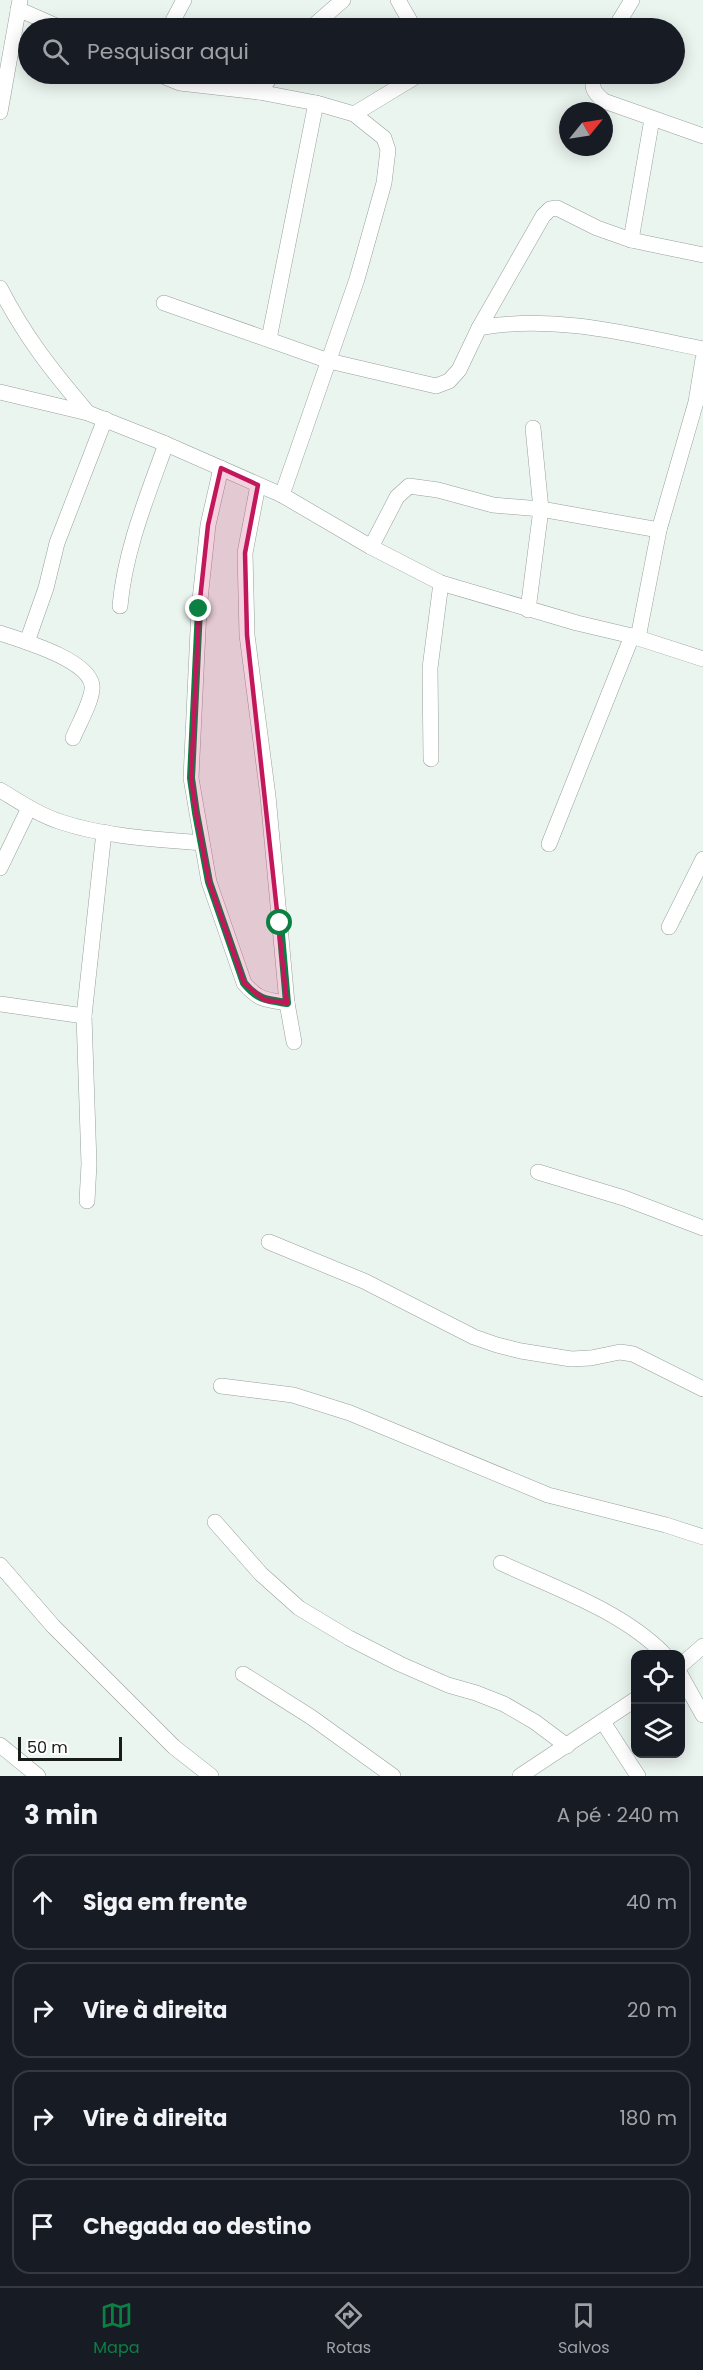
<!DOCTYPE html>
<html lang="pt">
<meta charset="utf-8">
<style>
body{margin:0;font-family:Poppins,sans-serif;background:#242831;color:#f1f3f6}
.controls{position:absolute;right:18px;bottom:18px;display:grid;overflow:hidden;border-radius:12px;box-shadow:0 3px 15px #0003}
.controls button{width:54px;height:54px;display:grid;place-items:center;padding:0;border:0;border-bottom:2px solid #363941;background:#171b24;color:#f1f3f6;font:30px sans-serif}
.compass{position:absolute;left:559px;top:102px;width:54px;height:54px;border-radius:50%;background:#171b24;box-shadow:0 3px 15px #0003;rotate:60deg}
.scale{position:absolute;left:18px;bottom:15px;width:104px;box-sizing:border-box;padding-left:6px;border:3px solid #181c1a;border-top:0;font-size:16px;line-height:21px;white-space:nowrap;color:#181c1a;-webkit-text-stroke:4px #fff;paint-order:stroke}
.stop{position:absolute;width:18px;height:18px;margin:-14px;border:4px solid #0b8043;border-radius:50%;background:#fff}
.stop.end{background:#0b8043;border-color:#fff;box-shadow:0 2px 6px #0008}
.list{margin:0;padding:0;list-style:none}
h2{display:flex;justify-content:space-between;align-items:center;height:78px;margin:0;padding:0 24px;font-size:26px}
h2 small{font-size:20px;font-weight:400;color:#9ea1a6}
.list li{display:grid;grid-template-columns:39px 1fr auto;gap:18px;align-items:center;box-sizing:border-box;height:96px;margin:0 12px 12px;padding:0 12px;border:2px solid #363941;border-radius:18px}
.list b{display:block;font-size:22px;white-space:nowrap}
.list em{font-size:20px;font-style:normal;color:#9ea1a6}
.icon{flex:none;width:33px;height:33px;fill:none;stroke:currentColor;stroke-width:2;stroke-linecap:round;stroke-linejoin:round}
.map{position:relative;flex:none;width:703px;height:1776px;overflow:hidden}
.search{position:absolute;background:#171b24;box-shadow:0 3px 15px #0003;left:18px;right:18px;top:18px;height:66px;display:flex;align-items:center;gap:15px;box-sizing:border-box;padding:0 21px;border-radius:33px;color:#9ea1a6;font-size:22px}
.sheet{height:510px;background:#171b24}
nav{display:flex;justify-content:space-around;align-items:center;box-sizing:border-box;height:84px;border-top:2px solid #363941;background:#171b24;font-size:16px;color:#9ea1a6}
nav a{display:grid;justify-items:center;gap:3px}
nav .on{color:#0b8043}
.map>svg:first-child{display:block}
</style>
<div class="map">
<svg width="703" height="1776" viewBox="0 0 703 1776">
<rect width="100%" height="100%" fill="#ebf5ef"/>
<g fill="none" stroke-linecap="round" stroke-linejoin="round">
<g stroke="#98a09b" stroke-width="16">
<g id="minor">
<polyline points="398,0 414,28"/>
<polyline points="18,9 61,28"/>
<polyline points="169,28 184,0"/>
<polyline points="311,28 343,0"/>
<polyline points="615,28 632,0"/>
<polyline points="158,74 180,83 259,92 316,103 354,114 384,138 388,150 384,183 357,279 282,495"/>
<path d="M594,74C591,87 593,92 604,101L703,136"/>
<polyline points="259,92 273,74"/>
<polyline points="0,112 20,0"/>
<polyline points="354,114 420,74"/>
<polyline points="631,240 652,119"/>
<path d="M0,288C25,337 53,372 88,413"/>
<polyline points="164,303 329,361 436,386 449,381 459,370 479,328 543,216 550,209 557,208 597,228 631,240 703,255"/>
<path d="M479,328C554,314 629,334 703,349"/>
<polyline points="269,339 316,103"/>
<polyline points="0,392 88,413 166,444 282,495 371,547 441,583 577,623 632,636 703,659"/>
<path d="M221,468L208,525L199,609L191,778L209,882L244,983C258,1000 266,1000 287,1003"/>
<polyline points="258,485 245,553 247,635 268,796 287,1003 294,1042"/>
<polyline points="371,547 397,497 409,486 438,490 493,505 541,509 659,530"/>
<path d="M120,606C125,550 147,497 166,444"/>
<polyline points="528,610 541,509 533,428"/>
<path d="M0,633C23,641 87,659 92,685C94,698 78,725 73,738"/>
<polyline points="638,638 659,530 696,402 703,359"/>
<polyline points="27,642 46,588 57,543 105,419"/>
<polyline points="431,759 430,668 441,583"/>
<path d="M0,790C20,802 39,815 61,822C106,837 156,839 202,843"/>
<polyline points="549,844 632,636"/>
<polyline points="0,868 29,808"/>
<polyline points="669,927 703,859"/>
<polyline points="0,1004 84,1016"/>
<polyline points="538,1172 624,1198 703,1228"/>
<polyline points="87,1201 89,1164 84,1016 104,832"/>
<polyline points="269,1242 364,1281 474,1337 497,1345 521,1351 571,1359 591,1358 620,1352 633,1354 703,1389"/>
<polyline points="221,1386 293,1395 350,1413 548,1495 666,1525 703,1537"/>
<polyline points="215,1522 261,1574 299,1608 349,1638 400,1664 448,1685 476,1693 504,1704 535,1722 567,1746"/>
<path d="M501,1563C555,1588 622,1611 664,1654"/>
<polyline points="0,1565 53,1626 174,1747 211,1776"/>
<polyline points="680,1666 703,1646"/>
<polyline points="243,1674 311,1717 393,1776"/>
<polyline points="680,1674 703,1715"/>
<polyline points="603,1722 638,1776"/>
<polyline points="0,1745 38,1776"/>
<polyline points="520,1776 636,1699"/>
</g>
</g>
<use href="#minor" stroke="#fff" stroke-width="15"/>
</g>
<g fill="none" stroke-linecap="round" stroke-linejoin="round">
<path stroke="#0b8043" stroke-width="8" d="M199,609L191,778L196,813L209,882L244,983C258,1000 266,1000 287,1003L280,923"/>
</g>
<path fill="#c2185b" fill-opacity="0.2" stroke="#c2185b" stroke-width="4.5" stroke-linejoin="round" d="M221,468L258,485L245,553L247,635L287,1003L264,1000L244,983L209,882L196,813L191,778L199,609L208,525Z"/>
</svg>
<div class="controls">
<button><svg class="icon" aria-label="locate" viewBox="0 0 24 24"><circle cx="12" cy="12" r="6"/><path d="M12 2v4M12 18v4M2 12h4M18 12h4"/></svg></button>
<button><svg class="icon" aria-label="layers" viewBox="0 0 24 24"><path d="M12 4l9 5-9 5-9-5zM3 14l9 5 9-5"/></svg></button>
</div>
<svg class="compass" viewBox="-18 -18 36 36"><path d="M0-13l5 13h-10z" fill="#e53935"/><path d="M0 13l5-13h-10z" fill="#9ea1a6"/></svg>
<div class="scale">50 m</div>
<div class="stop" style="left:280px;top:923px"></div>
<div class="stop end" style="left:199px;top:609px"></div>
<div class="search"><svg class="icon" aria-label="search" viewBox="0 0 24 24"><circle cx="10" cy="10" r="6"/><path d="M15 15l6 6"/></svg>Pesquisar aqui</div>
</div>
<section class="sheet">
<h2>3 min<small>A pé · 240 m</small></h2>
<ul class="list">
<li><svg class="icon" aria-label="ahead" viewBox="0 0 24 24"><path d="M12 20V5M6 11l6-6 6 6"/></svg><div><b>Siga em frente</b></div><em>40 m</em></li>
<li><svg class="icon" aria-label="right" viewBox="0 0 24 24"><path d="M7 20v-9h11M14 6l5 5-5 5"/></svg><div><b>Vire à direita</b></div><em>20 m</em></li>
<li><svg class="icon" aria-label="right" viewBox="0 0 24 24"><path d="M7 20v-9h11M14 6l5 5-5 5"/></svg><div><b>Vire à direita</b></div><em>180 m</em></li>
<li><svg class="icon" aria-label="arrive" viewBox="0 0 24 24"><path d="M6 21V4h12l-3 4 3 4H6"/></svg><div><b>Chegada ao destino</b></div></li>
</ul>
</section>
<nav>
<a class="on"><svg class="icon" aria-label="map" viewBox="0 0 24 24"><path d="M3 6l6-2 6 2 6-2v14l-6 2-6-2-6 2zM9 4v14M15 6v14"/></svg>Mapa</a>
<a><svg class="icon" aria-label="directions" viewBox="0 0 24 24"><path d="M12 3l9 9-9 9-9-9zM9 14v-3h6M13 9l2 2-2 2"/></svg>Rotas</a>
<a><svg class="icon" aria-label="saved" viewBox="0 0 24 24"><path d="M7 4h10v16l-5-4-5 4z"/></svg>Salvos</a>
</nav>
